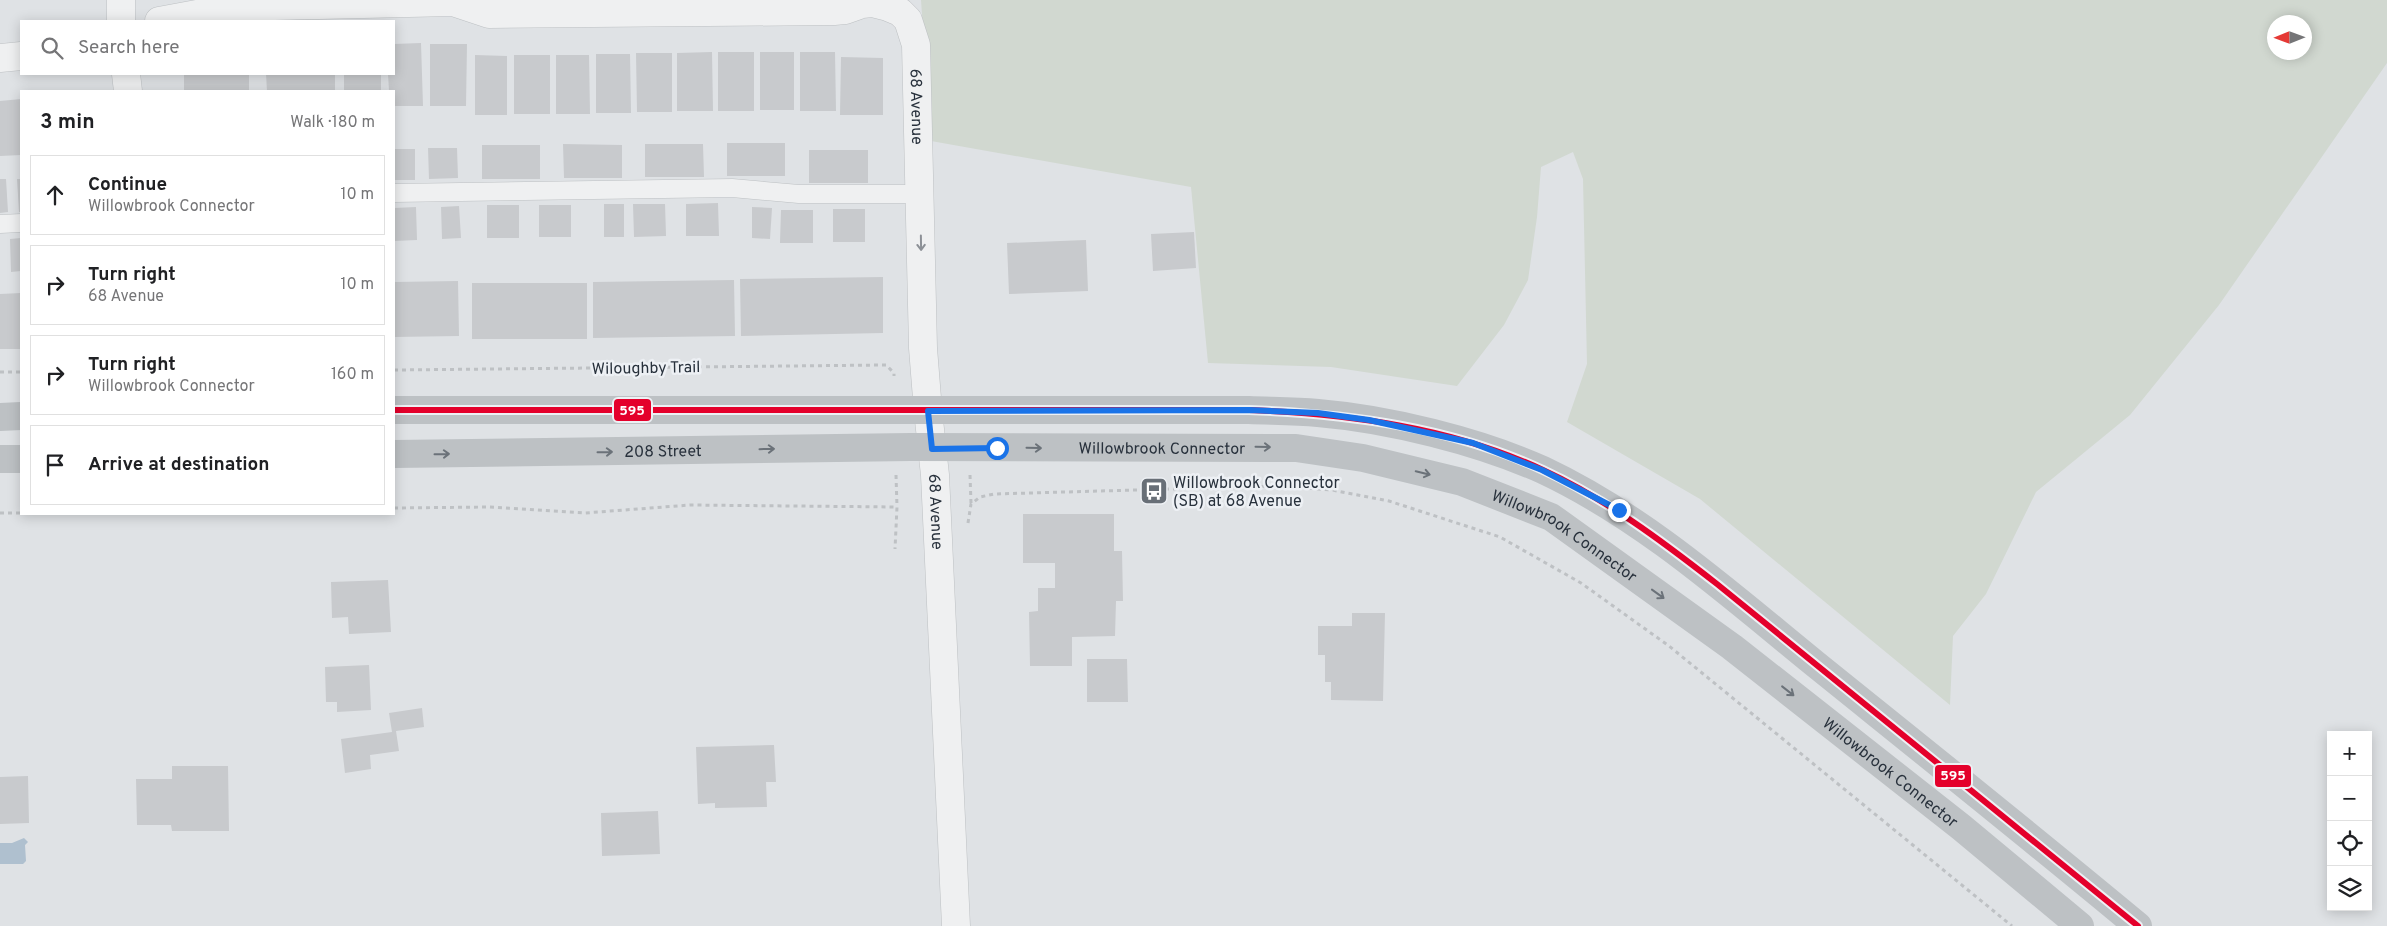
<!DOCTYPE html>
<meta charset="utf-8">
<style>
body{margin:0;font-family:Overpass,sans-serif;background:#f6f6f6;color:#202124}
.controls{position:absolute;right:15px;bottom:15px;display:grid;overflow:hidden;border-radius:0px;box-shadow:0 2px 12px #0003}
.controls button{width:45px;height:45px;display:grid;place-items:center;padding:0;border:0;border-bottom:1px solid #e0e0e0;background:#fff;color:#202124;font:25px sans-serif}
.compass{position:absolute;left:2267px;top:15px;width:45px;height:45px;border-radius:50%;background:#fff;box-shadow:0 2px 12px #0003;rotate:269deg}
.stop{position:absolute;width:15px;height:15px;margin:-11px;border:4px solid #1a73e8;border-radius:50%;background:#fff}
.stop.end{background:#1a73e8;border-color:#fff;box-shadow:0 1px 5px #0008}
.list{margin:0;padding:0;list-style:none}
h2{display:flex;justify-content:space-between;align-items:center;height:65px;margin:0;padding:0 20px;font-size:21px}
h2 small{font-size:16px;font-weight:400;color:#757577}
.list li{display:grid;grid-template-columns:32px 1fr auto;gap:15px;align-items:center;box-sizing:border-box;height:80px;margin:0 10px 10px;padding:0 10px;border:1px solid #e0e0e0;border-radius:0px}
.list b{display:block;font-size:19px;white-space:nowrap}
.list p{margin:0;font-size:16px;white-space:nowrap;color:#757577}
.list em{font-size:16px;font-style:normal;color:#757577}
.icon{flex:none;width:28px;height:28px;fill:none;stroke:currentColor;stroke-width:2;stroke-linecap:round;stroke-linejoin:round}
.map{position:relative;flex:none;width:2387px;height:926px;overflow:hidden}
.search{position:absolute;background:#fff;box-shadow:0 2px 12px #0003;left:20px;top:20px;width:375px;height:55px;display:flex;align-items:center;gap:12px;box-sizing:border-box;padding:0 18px;border-radius:0px;color:#757577;font-size:19px}
.panel{position:absolute;background:#fff;box-shadow:0 2px 12px #0003;left:20px;top:90px;width:375px;height:425px;border-radius:0px}
.map>svg:first-child{display:block}
</style>
<div class="map">
<svg width="2387" height="926" viewBox="0 0 2387 926">
<rect width="100%" height="100%" fill="#dfe2e5"/>
<path fill="#d1d8d0" fill-rule="evenodd" d="M921,0H2387V63L2219,305L2130,415L2036,492L1986,594L1953,636L1950,705L1700,499L1567,422L1587,364L1583,179L1573,152L1541,167L1537,217L1528,280L1504,325L1457,386L1331,367L1208,363L1191,187L931,141ZM2274,22H2304V52H2274Z"/>
<polygon fill="#afc0cf" points="24,838 28,842 25,845 26,861 23,864 0,864 0,843 12,843"/>
<g fill="#c8cacd">
<polygon points="421,43 423,106 394,106 394,91 389,91 388,74 394,74 394,44"/>
<polygon points="430,44 467,44 466,106 430,106"/>
<polygon points="712,52 713,111 677,111 677,53"/>
<rect x="718" y="52" width="36" height="59"/>
<rect x="760" y="52" width="34" height="58"/>
<polygon points="800,52 835,52 836,111 800,111"/>
<polygon points="636,53 672,53 672,112 637,112"/>
<polygon points="596,54 630,54 631,113 596,113"/>
<polygon points="475,55 507,56 507,115 475,115"/>
<rect x="514" y="55" width="36" height="59"/>
<polygon points="556,55 589,55 590,114 556,114"/>
<polygon points="841,57 883,58 883,115 840,115"/>
<rect x="184" y="74" width="65" height="17"/>
<polygon points="266,74 335,74 335,91 267,91"/>
<rect x="344" y="74" width="37" height="17"/>
<polygon points="21,99 21,155 0,156 0,101"/>
<rect x="727" y="143" width="58" height="33"/>
<polygon points="563,144 622,145 622,178 564,178"/>
<polygon points="645,144 703,144 704,177 645,177"/>
<rect x="482" y="145" width="58" height="34"/>
<polygon points="428,148 457,148 458,178 429,179"/>
<rect x="394" y="149" width="21" height="31"/>
<rect x="809" y="150" width="59" height="33"/>
<polygon points="0,179 6,179 8,212 0,213"/>
<polygon points="17,179 21,179 21,212 19,212"/>
<polygon points="718,203 719,236 686,236 686,204"/>
<rect x="604" y="204" width="20" height="33"/>
<polygon points="633,204 665,204 666,236 634,237"/>
<rect x="487" y="205" width="32" height="33"/>
<rect x="539" y="205" width="32" height="32"/>
<polygon points="459,206 461,238 442,239 441,207"/>
<polygon points="416,207 417,240 394,241 394,208"/>
<polygon points="752,207 772,208 770,239 752,238"/>
<rect x="833" y="209" width="32" height="33"/>
<polygon points="781,210 813,210 813,243 780,243"/>
<polygon points="1194,232 1196,268 1153,271 1151,234"/>
<polygon points="21,238 21,271 11,272 10,239"/>
<polygon points="1086,240 1088,291 1009,294 1007,243"/>
<polygon points="883,277 883,333 741,336 740,279"/>
<polygon points="734,280 735,336 593,338 593,282"/>
<polygon points="458,281 459,336 394,337 394,282"/>
<rect x="472" y="283" width="115" height="56"/>
<polygon points="21,293 21,349 0,349 0,294"/>
<polygon points="1023,514 1114,514 1114,551 1122,551 1123,601 1116,601 1115,636 1072,637 1072,666 1030,666 1029,612 1038,611 1038,588 1055,588 1055,563 1023,563"/>
<polygon points="388,580 391,632 349,634 348,617 332,618 331,582"/>
<polygon points="1352,613 1385,613 1383,701 1331,700 1331,682 1325,682 1325,655 1318,655 1318,626 1352,626"/>
<polygon points="1087,659 1127,659 1128,702 1087,702"/>
<polygon points="369,665 371,710 337,712 337,702 326,702 325,667"/>
<polygon points="422,708 424,727 396,731 399,751 370,755 371,769 345,773 341,739 392,732 389,713"/>
<polygon points="774,745 776,782 766,782 767,807 715,808 715,803 698,804 696,747"/>
<polygon points="172,766 228,766 229,831 172,831 171,825 137,825 136,779 172,779"/>
<polygon points="28,776 29,823 0,824 0,777"/>
<polygon points="658,811 660,854 602,856 601,813"/>
</g>
<g fill="none" stroke-linecap="round" stroke-linejoin="round">
<g stroke="#bdc0c3" stroke-width="19">
<g id="service">
<polyline points="394,193 732,188 799,194 920,194"/>
<polyline points="0,224 21,223"/>
</g>
</g>
<g stroke="#bdc0c3" stroke-width="29">
<g id="minor">
<polyline points="121,0 121,21"/>
<path id="s1" d="M159,21L213,11L274,6L453,2L489,14L834,11L845,10L862,4L872,3L888,7L900,12L908,20L916,45L923,348L928,411"/>
<polyline points="0,58 21,56"/>
<polyline points="126,74 128,91"/>
</g>
</g>
<g stroke="#bdc0c3" stroke-width="29">
<g id="tertiary">
<path id="s2" d="M928,411L935,475L956,926"/>
</g>
</g>
<g stroke="#bec1c4" stroke-width="3" stroke-dasharray="4 4" stroke-linecap="butt">
<polyline points="394,370 886,365 894,373 894,376"/>
<polyline points="0,372 21,372"/>
<polyline points="896,475 897,507"/>
<polyline points="970,475 971,503"/>
<polyline points="394,508 490,507 585,513 690,505 897,507 895,549"/>
<polyline points="0,513 21,513"/>
<polyline points="968,523 971,504 980,497 994,494 1278,486 1332,490 1389,501 1500,537 1581,583 1669,646 2012,926"/>
</g>
<use href="#service" stroke="#eff0f1" stroke-width="18"/>
<use href="#minor" stroke="#eff0f1" stroke-width="28"/>
<use href="#tertiary" stroke="#eff0f1" stroke-width="28"/>
<g stroke="#bdc1c4" stroke-width="28">
<path d="M394,410H1249C1272,411 1295,411 1318,413C1389,419 1478,441 1543,470C1643,517 1728,593 1814,663C1922,750 2031,837 2138,926"/>
<polyline points="0,417 21,416"/>
<path id="s3" d="M394,454L911,447L1296,448L1363,458L1462,482L1551,517L1732,647L1961,827L2080,926"/>
<polyline points="0,459 21,459"/>
</g>
<g stroke="#edf0f4" stroke-width="10">
<path id="bus-1" d="M394,410H1249C1349,414 1451,427 1543,470C1606,499 1662,541 1717,584L2138,926"/>
</g>
<use href="#bus-1" stroke="#e4002b" stroke-width="6"/>
</g>
<defs><path id="oneway-shaft" d="M-6 0H5M1.5-3L5.5 0L1.5 3" fill="none" stroke-width="1.6" stroke-linecap="round" stroke-linejoin="round" transform="scale(1.25)"/></defs>
<use stroke="#8c9096" href="#oneway-shaft" transform="translate(921 243) rotate(89)"/>
<g stroke="#6b7279">
<use href="#oneway-shaft" transform="translate(1263 447) rotate(1)"/>
<use href="#oneway-shaft" transform="translate(1034 448) rotate(1)"/>
<use href="#oneway-shaft" transform="translate(767 449) rotate(-1)"/>
<use href="#oneway-shaft" transform="translate(605 452) rotate(-1)"/>
<use href="#oneway-shaft" transform="translate(442 454) rotate(-1)"/>
<use href="#oneway-shaft" transform="translate(1423 473) rotate(14)"/>
<use href="#oneway-shaft" transform="translate(1658 594) rotate(36)"/>
<use href="#oneway-shaft" transform="translate(1788 691) rotate(38)"/>
</g>
<g fill="none" stroke-linecap="round" stroke-linejoin="round">
<polyline stroke="#1a73e8" stroke-width="6" points="997,448 932,449 928,411 1249,410 1318,413 1369,420 1473,443 1542,470 1619,510"/>
</g>
<defs>
<g id="bus-square" transform="scale(1.4375)"><rect x="-9" y="-9" width="18" height="18" rx="4" fill="#686f77" stroke="#edf0f4"/><path d="M-5-6H5V4H4V6H2V4H-2V6H-4V4H-5ZM-3.5-4V0h7V-4ZM-3.5 1.2v1.5H-2V1.2ZM2 1.2v1.5H3.5V1.2Z" fill="#fff"/></g>
</defs>
<g fill-rule="evenodd">
<use href="#bus-square" x="1154" y="491"/>
</g>
<g text-anchor="middle" stroke-width="5" stroke-linejoin="round" paint-order="stroke">
<g font-size="16" fill="#28313c" stroke="#edf0f4">
<text dy="6" stroke="none"><textPath href="#s1" startOffset="846">68 Avenue</textPath></text>
<text transform="translate(646 367) rotate(-1)" y="6">Wiloughby Trail</text>
<text dy="6" stroke="none"><textPath href="#s3" startOffset="768">Willowbrook Connector</textPath></text>
<text dy="6" stroke="none"><textPath href="#s3" startOffset="269">208 Street</textPath></text>
<text dy="6" stroke="none"><textPath href="#s2" startOffset="101">68 Avenue</textPath></text>
<text dy="6" stroke="none"><textPath href="#s3" startOffset="1188">Willowbrook Connector</textPath></text>
<text dy="6" stroke="none"><textPath href="#s3" startOffset="1592">Willowbrook Connector</textPath></text>
</g>
<g font-size="16" fill="#28313c" stroke="#edf0f4" text-anchor="start">
<text x="1173" y="488">Willowbrook Connector<tspan x="1173" dy="18">(SB) at 68 Avenue</tspan></text>
</g>
</g>
<g stroke="#edf0f4" stroke-width="2">
<rect x="613" y="398" width="39" height="24" rx="5" fill="#e4002b"/>
<rect x="1934" y="764" width="38" height="24" rx="5" fill="#e4002b"/>
</g>
<g font-size="14" text-anchor="middle" font-weight="bold" fill="#fff">
<text x="632" y="415">595</text>
<text x="1953" y="780">595</text>
</g>
</svg>
<div class="controls">
<button>+</button>
<button>−</button>
<button><svg class="icon" aria-label="locate" viewBox="0 0 24 24"><circle cx="12" cy="12" r="6"/><path d="M12 2v4M12 18v4M2 12h4M18 12h4"/></svg></button>
<button><svg class="icon" aria-label="layers" viewBox="0 0 24 24"><path d="M12 4l9 5-9 5-9-5zM3 14l9 5 9-5"/></svg></button>
</div>
<svg class="compass" viewBox="-18 -18 36 36"><path d="M0-13l5 13h-10z" fill="#e53935"/><path d="M0 13l5-13h-10z" fill="#757577"/></svg>
<div class="stop" style="left:997px;top:448px"></div>
<div class="stop end" style="left:1619px;top:510px"></div>
<div class="search"><svg class="icon" aria-label="search" viewBox="0 0 24 24"><circle cx="10" cy="10" r="6"/><path d="M15 15l6 6"/></svg>Search here</div>
<section class="panel">
<h2>3 min<small>Walk · 180 m</small></h2>
<ul class="list">
<li><svg class="icon" aria-label="ahead" viewBox="0 0 24 24"><path d="M12 20V5M6 11l6-6 6 6"/></svg><div><b>Continue</b><p>Willowbrook Connector</p></div><em>10 m</em></li>
<li><svg class="icon" aria-label="right" viewBox="0 0 24 24"><path d="M7 20v-9h11M14 6l5 5-5 5"/></svg><div><b>Turn right</b><p>68 Avenue</p></div><em>10 m</em></li>
<li><svg class="icon" aria-label="right" viewBox="0 0 24 24"><path d="M7 20v-9h11M14 6l5 5-5 5"/></svg><div><b>Turn right</b><p>Willowbrook Connector</p></div><em>160 m</em></li>
<li><svg class="icon" aria-label="arrive" viewBox="0 0 24 24"><path d="M6 21V4h12l-3 4 3 4H6"/></svg><div><b>Arrive at destination</b></div></li>
</ul>
</section>
</div>
